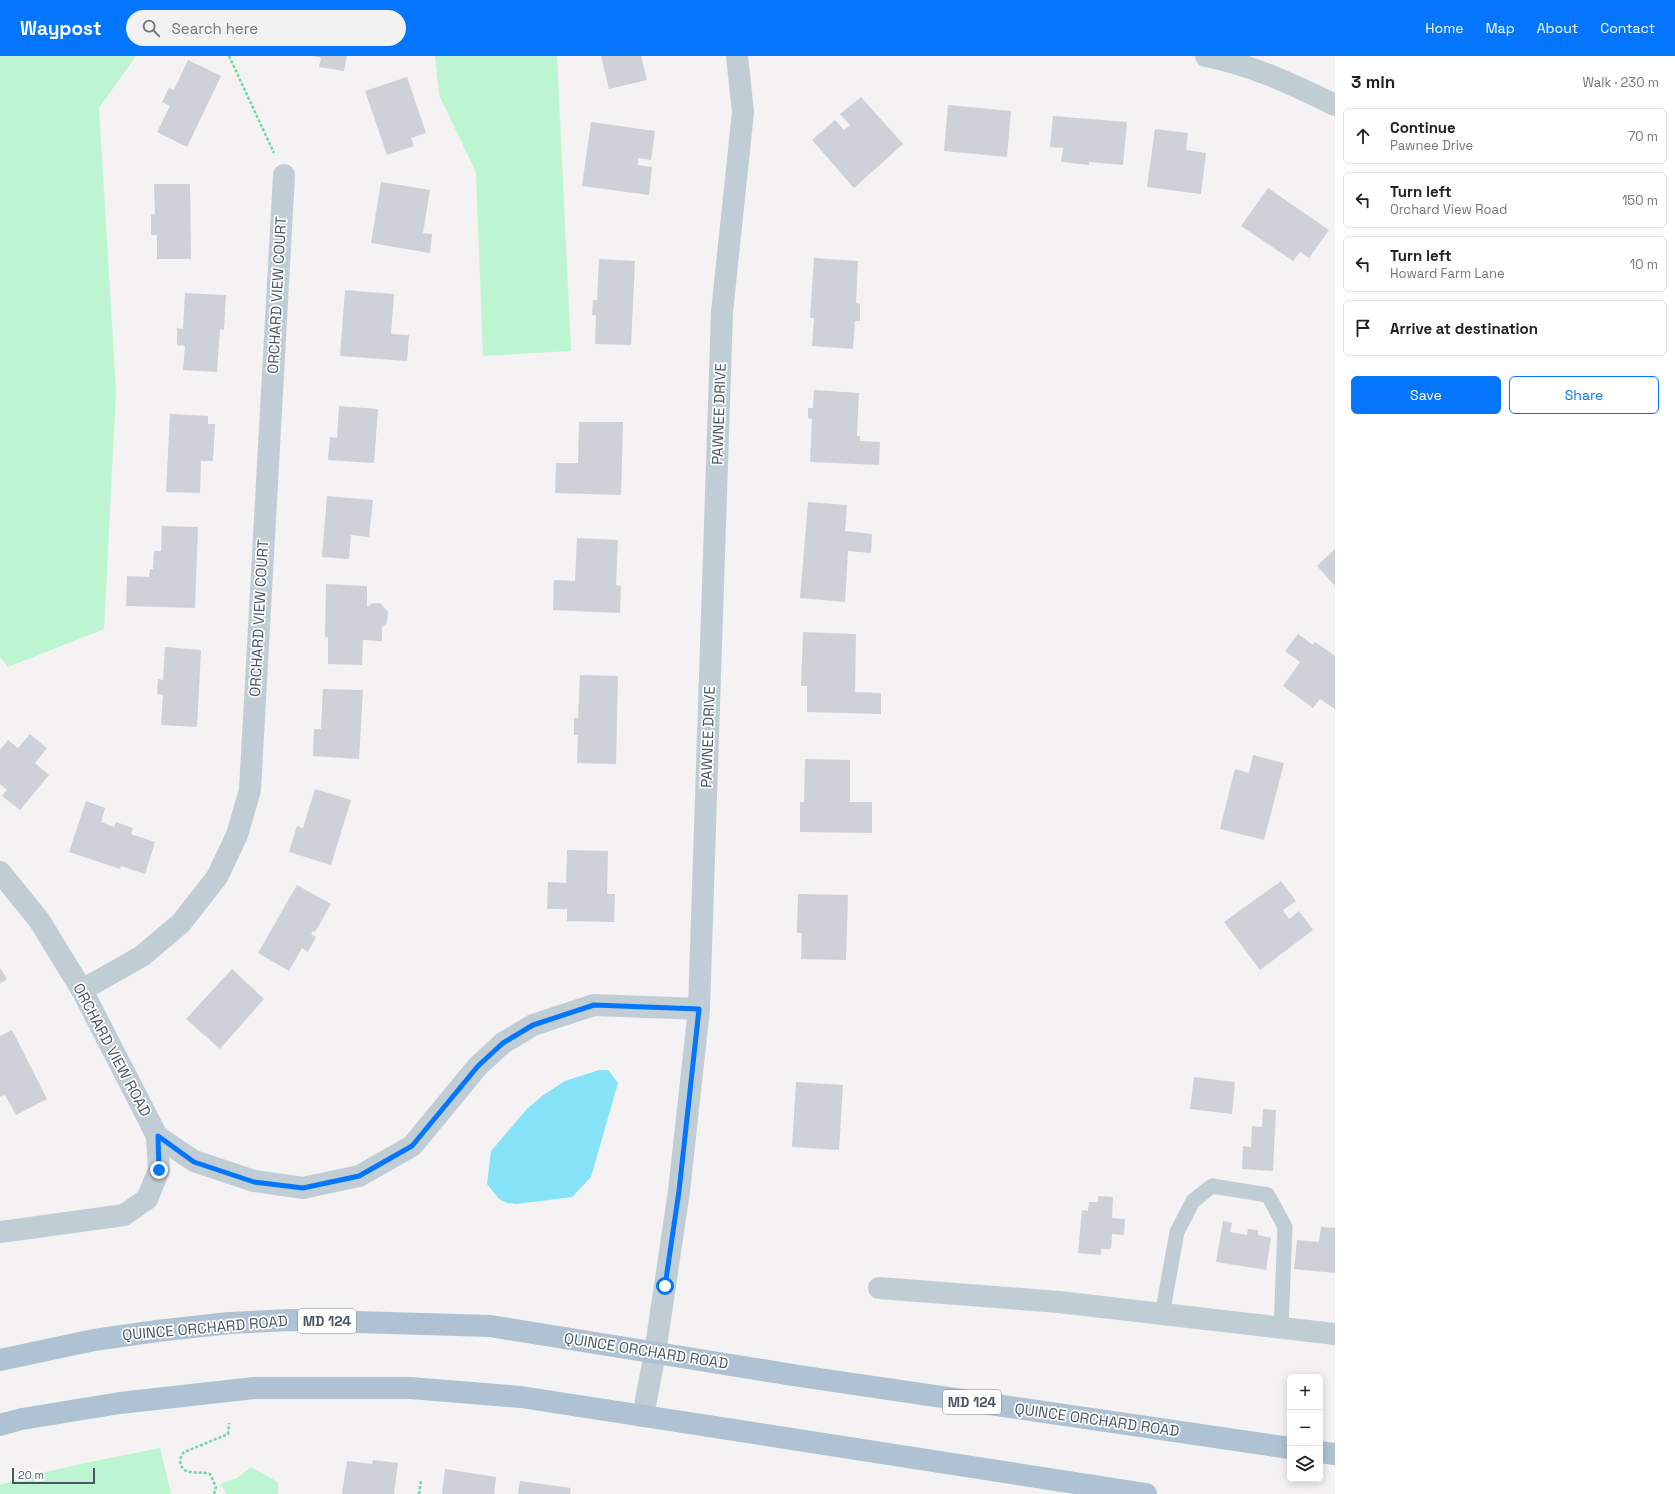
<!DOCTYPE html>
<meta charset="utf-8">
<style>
body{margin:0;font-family:"Space Grotesk",sans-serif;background:#f2f2f2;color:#202124}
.controls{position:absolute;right:12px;bottom:12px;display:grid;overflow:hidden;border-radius:6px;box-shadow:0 2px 10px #0003}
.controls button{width:36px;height:36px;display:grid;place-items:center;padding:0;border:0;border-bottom:1px solid #e0e0e0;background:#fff;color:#202124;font:20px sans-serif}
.scale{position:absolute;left:12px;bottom:10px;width:83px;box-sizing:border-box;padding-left:4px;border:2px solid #475662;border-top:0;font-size:11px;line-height:14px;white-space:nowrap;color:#475662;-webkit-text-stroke:3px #fff;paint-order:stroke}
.stop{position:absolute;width:12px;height:12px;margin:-9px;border:3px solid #0476fd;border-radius:50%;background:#fff}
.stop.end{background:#0476fd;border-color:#fff;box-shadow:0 1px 4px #0008}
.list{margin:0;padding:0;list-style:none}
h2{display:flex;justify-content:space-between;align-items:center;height:52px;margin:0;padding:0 16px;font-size:17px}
h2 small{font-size:13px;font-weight:400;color:#757577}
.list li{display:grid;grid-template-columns:26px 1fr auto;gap:12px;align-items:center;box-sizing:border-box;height:56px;margin:0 8px 8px;padding:0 8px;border:1px solid #e0e0e0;border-radius:6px}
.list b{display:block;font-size:15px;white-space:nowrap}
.list p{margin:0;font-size:13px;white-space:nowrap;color:#757577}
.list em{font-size:13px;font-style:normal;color:#757577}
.actions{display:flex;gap:8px;padding:12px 16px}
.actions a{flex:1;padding:9px 0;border:1px solid #0476fd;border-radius:6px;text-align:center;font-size:14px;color:#0476fd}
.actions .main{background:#0476fd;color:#fff}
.icon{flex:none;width:22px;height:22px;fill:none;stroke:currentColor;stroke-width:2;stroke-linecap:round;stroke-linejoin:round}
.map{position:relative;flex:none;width:1335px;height:1438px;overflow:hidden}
header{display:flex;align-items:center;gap:24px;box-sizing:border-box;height:56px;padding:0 20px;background:#0476fd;color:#fff}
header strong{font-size:19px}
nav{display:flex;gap:22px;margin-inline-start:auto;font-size:14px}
.search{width:280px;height:36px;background:#f2f2f2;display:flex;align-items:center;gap:10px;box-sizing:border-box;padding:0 14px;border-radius:22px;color:#757577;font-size:15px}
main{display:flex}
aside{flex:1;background:#fff}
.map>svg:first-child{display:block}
</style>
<header>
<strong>Waypost</strong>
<div class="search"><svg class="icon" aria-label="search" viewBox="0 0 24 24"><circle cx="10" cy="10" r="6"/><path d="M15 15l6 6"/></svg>Search here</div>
<nav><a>Home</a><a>Map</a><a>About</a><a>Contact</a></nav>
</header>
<main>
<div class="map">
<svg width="1335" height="1438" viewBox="0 0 1335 1438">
<rect width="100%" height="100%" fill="#f4f2f2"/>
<g fill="#bdf5d2">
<polygon points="0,0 136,0 99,52 116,335 104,573 8,611 0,601"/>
<polygon points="435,0 557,0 571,295 483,300 476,116 439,39"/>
<path d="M160,1392L171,1438H0V1429C52,1412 107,1403 160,1392Z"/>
<polygon points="251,1411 278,1426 278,1438 227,1438 220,1428 237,1422"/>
</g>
<polygon fill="#85e2f7" points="599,1014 608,1014 618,1027 591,1121 572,1141 517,1148 507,1147 499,1143 487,1128 491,1095 527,1053 542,1040 565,1025"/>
<g fill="#ced1d8">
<polygon points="313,0 347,0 344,15 319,11 321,2"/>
<polygon points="601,0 641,0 647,24 609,33"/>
<polygon points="188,4 221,20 187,91 157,76 170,50 162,46 169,32 174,34"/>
<polygon points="407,21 426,77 411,82 414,90 387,99 365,35"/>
<polygon points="861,41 903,88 854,132 812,84 835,64 844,74 850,69 840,58"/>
<polygon points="948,49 1011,55 1007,101 944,95"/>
<polygon points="1053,60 1127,66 1123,109 1089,106 1089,109 1061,106 1063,92 1050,91"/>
<polygon points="591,66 655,75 651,104 638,102 638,109 652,111 649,139 582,130"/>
<polygon points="1155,73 1188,77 1186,94 1206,97 1201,138 1147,131"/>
<polygon points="381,126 430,134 423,177 432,178 430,197 371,187"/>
<polygon points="154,128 190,128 191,203 157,203 157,179 151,179 151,159 155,158"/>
<polygon points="1268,132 1329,174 1309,202 1300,196 1293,205 1241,170"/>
<polygon points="814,202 858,205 856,247 860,248 860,265 855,265 853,293 812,290 814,262 810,262"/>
<polygon points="599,203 635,205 631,289 595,288 596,259 592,259 593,244 597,244"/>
<polygon points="345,234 394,238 391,278 409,279 407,305 340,300"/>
<polygon points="185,237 226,239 224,274 220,273 217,316 183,314 185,290 177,289 177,272 183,273"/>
<polygon points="814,334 859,337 857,380 860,380 860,385 880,386 879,409 810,406 812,363 808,362 808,352 813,352"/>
<polygon points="339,350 378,353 374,407 328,404 330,381 337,382"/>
<polygon points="170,358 208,360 208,368 215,368 213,405 201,405 200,437 166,436"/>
<polygon points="579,366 623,366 621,439 555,437 556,407 578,407"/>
<polygon points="327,440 373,444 369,481 351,479 349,503 322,501"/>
<polygon points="808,446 847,449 845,475 872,478 871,497 848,495 845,546 800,542"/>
<polygon points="162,470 198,471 195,552 126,550 127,520 149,521 150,513 153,513 154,495 161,495"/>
<polygon points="577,482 618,484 616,529 621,530 620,557 553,554 554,524 575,525"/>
<polygon points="1335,493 1335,530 1317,510"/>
<polygon points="326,528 367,530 367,551 373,547 380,547 388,556 387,567 382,571 382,585 363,584 362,609 328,608 328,581 325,582"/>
<polygon points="803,576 856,578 855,636 881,637 881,658 807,656 807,630 801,630"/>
<polygon points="1298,578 1313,589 1315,586 1335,600 1335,653 1320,643 1313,652 1283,630 1300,606 1285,595"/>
<polygon points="165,591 201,594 197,671 161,669 163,639 157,638 158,623 163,624"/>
<polygon points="580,619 618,620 616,708 577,707 578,679 574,679 574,662 578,662"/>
<polygon points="323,633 363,634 359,703 313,700 314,673 321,673"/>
<polygon points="30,678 47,692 35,707 49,719 20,754 2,740 7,734 0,728 0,694 8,684 18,692"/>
<polygon points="1253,699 1284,707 1264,784 1220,773 1235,713 1249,717"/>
<polygon points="805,703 850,704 850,746 872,746 872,777 800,776 800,746 804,746"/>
<polygon points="315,733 351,744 331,809 289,796 297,770 303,772"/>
<polygon points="86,745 105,752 101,766 114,771 116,766 133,772 131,778 155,786 145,818 121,810 120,813 69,796"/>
<polygon points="567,794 608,795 607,838 615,838 614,866 567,865 567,853 547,853 548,826 566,827"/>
<polygon points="1281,825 1296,845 1283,854 1289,863 1299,855 1313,874 1260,914 1224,866"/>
<polygon points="297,829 331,848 315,876 313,875 311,878 316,881 308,896 302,892 289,915 258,897"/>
<polygon points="798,838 848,839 846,904 801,903 802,877 797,877"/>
<polygon points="0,912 7,923 0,928"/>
<polygon points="232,913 264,943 220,993 186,963"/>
<polygon points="12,974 47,1043 16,1059 5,1039 0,1041 0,980"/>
<polygon points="1194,1021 1235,1026 1232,1058 1190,1053"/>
<polygon points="796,1026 843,1029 839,1094 792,1091"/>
<polygon points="1263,1053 1276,1054 1273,1115 1242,1113 1243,1090 1251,1091 1252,1070 1262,1071"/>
<polygon points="1098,1140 1113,1141 1112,1162 1125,1163 1124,1179 1112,1178 1111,1193 1101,1193 1101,1199 1078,1197 1082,1154 1088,1155 1089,1146 1098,1146"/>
<polygon points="1223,1165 1232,1167 1230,1176 1247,1179 1248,1173 1258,1174 1258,1179 1271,1182 1266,1214 1216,1206"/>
<polygon points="1321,1171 1335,1172 1335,1217 1294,1213 1297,1184 1319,1186"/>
<polygon points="373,1404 398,1407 394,1438 342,1438 347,1405 372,1408"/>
<polygon points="445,1413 496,1421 494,1438 442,1438"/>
<polygon points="520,1425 571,1432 570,1438 518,1438"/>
</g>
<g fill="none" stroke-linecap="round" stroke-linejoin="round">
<g stroke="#70d8a3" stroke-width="2.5" stroke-dasharray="3 2" stroke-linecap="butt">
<polyline points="229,0 274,97"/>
<path d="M214,1438L216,1431L210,1418C197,1414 181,1422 180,1403L183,1397L187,1395L228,1378L229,1367"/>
<polyline points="419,1438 421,1424"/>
</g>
<polyline stroke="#c1cdd5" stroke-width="15" points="1162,1259 1177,1176 1193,1145 1212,1130 1268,1139 1285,1171 1281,1272"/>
<g stroke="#c1cdd5" stroke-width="22">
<path d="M1206,0C1252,9 1294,29 1335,49"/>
<polyline points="0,816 39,864 82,934 157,1080 194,1105 254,1125 303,1132 359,1120 412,1090 478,1010 503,987 533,969 594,949 699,953"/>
<polyline points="82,934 142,900 181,867 217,821 237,779 250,734 284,119"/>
<polyline points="0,1176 124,1159 147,1143 159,1114 157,1080"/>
<polyline points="879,1232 1059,1246 1335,1278"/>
<polyline points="643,1360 655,1297 679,1135 699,953 722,256 743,56 737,0"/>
</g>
<g stroke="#afc2d3" stroke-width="22">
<polyline points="0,1304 94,1284 157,1275 229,1267 290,1264 490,1270 799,1320 1290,1392"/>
<polyline points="0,1369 22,1363 120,1347 254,1332 410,1332 521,1341 1146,1438"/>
<polyline points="1320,1396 1335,1398"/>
</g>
</g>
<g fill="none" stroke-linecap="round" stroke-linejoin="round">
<polyline stroke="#0476fd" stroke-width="5" points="159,1114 158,1080 194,1106 254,1126 303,1132 359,1120 412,1090 478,1010 503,987 533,969 594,949 699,953 679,1135 665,1230"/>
</g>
<g text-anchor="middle" stroke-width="3.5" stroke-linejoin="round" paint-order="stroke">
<g fill="#fff" stroke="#7e8991" stroke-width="1">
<rect x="298" y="1253" width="58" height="24" rx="3"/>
<rect x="943" y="1334" width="58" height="24" rx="3"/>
</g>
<g font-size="14" font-weight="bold" fill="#475662">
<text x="327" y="1270">MD 124</text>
<text x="972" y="1351">MD 124</text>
</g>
<g font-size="15" fill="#475662" stroke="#fff">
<text transform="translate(277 239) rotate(-87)" y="5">ORCHARD VIEW COURT</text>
<text transform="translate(719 358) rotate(-88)" y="5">PAWNEE DRIVE</text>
<text transform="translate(259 562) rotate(-87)" y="5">ORCHARD VIEW COURT</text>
<text transform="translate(708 681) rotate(-88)" y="5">PAWNEE DRIVE</text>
<text transform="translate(112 994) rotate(62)" y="5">ORCHARD VIEW ROAD</text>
<text transform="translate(205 1272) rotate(-5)" y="5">QUINCE ORCHARD ROAD</text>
<text transform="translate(646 1295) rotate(9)" y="5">QUINCE ORCHARD ROAD</text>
<text transform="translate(1097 1364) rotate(8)" y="5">QUINCE ORCHARD ROAD</text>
</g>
</g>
</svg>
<div class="controls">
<button>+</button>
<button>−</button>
<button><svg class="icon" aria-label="layers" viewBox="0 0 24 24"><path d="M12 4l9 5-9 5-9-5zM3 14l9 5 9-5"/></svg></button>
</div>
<div class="scale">20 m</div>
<div class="stop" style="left:665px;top:1230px"></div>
<div class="stop end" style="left:159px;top:1114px"></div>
</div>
<aside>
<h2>3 min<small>Walk · 230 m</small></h2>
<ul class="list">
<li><svg class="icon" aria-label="ahead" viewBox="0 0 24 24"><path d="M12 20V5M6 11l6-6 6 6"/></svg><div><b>Continue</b><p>Pawnee Drive</p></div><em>70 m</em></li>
<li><svg class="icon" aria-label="left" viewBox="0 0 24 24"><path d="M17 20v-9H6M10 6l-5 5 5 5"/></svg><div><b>Turn left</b><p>Orchard View Road</p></div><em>150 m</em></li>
<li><svg class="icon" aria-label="left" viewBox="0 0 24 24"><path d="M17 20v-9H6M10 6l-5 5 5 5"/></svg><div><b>Turn left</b><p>Howard Farm Lane</p></div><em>10 m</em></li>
<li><svg class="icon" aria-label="arrive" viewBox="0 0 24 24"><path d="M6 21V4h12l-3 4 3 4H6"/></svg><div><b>Arrive at destination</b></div></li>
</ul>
<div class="actions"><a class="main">Save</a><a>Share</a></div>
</aside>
</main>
